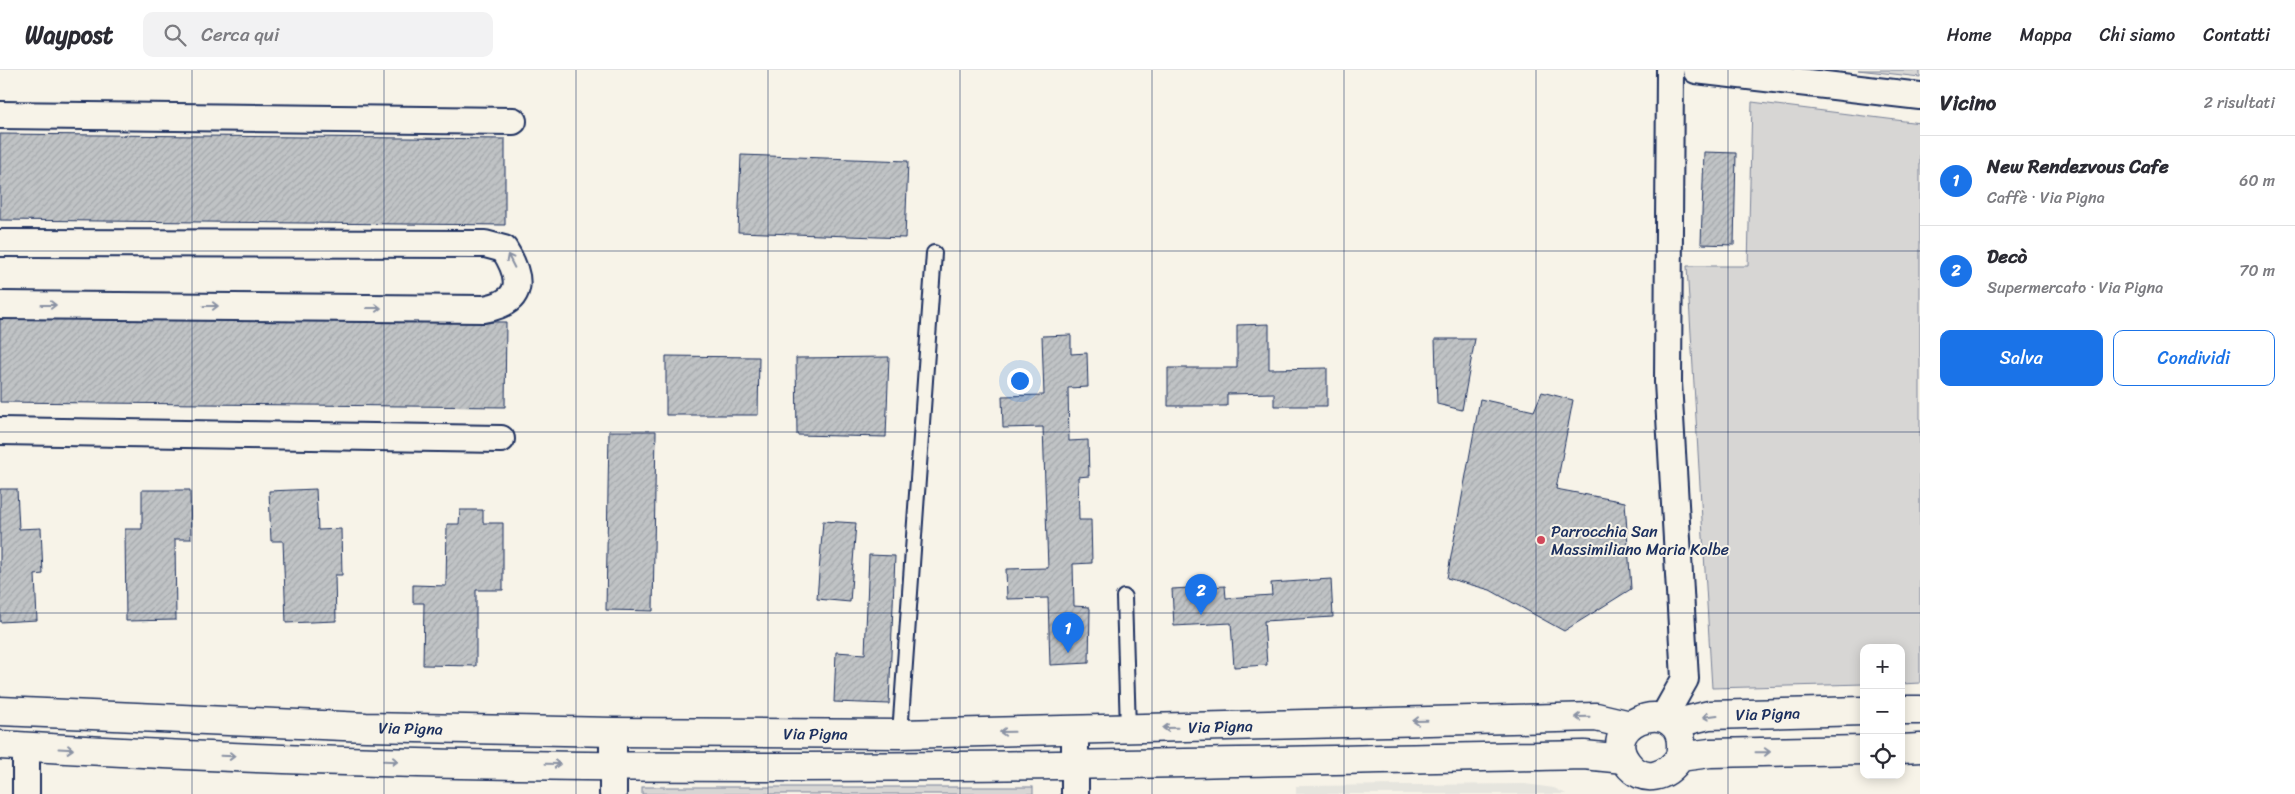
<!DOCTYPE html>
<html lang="it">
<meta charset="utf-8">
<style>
body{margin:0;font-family:Sriracha,sans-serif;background:#f2f2f3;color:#2b2b33}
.controls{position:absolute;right:15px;bottom:15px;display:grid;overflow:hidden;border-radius:10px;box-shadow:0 2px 12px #0003}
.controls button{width:45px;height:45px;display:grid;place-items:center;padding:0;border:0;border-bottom:1px solid #e1e1e2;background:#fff;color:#2b2b33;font:25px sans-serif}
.you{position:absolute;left:1019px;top:310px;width:18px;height:18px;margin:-12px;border:4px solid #fff;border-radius:50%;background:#1a73e8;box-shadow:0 0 0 8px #1a73e833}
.badge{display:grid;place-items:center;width:32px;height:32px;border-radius:50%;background:#1a73e8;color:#fff;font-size:16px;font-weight:700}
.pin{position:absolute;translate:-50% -41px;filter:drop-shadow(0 1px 2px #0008)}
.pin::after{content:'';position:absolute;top:26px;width:18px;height:15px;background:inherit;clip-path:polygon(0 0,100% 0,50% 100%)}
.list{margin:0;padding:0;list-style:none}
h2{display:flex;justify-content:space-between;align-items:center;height:65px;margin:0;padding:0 20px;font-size:21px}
h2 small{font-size:16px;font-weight:400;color:#7c7c81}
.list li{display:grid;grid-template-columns:32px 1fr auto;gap:15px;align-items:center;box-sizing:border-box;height:90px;padding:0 20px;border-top:1px solid #e1e1e2}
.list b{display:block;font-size:19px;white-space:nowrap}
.list p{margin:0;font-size:16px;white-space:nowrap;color:#7c7c81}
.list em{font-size:16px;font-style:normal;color:#7c7c81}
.actions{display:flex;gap:10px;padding:15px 20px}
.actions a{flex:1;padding:11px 0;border:1px solid #1a73e8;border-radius:10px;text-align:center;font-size:18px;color:#1a73e8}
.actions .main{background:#1a73e8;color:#fff}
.icon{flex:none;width:28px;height:28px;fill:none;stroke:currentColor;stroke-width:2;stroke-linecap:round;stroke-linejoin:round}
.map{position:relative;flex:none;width:1920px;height:724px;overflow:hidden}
header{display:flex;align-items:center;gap:30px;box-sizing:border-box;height:70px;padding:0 25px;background:#fff;border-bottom:1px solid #e1e1e2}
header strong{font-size:24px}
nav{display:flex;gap:28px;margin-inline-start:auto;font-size:18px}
.search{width:350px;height:45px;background:#f2f2f3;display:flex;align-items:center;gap:12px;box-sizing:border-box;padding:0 18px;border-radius:10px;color:#7c7c81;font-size:19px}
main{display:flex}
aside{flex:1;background:#fff}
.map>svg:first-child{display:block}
</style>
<header>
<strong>Waypost</strong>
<div class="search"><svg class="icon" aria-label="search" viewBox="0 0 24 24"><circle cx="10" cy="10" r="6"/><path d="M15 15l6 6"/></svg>Cerca qui</div>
<nav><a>Home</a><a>Mappa</a><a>Chi siamo</a><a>Contatti</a></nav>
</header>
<main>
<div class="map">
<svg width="1920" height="724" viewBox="0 0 1920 724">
<defs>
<pattern id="building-hatch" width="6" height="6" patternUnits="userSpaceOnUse" patternTransform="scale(1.25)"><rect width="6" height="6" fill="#c0c3c5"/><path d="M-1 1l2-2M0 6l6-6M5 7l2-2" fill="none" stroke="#a4a8ac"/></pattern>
</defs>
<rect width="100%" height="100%" fill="#f7f3e8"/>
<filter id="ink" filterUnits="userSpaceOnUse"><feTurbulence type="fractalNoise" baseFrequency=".02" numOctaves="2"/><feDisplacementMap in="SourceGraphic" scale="10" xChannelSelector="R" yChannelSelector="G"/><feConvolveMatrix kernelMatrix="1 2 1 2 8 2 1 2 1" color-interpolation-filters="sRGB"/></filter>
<g filter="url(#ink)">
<polygon fill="#e6e5de" points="1525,714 1554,718 1566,724 1296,724 1296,716"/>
<g fill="#d7d6d4" stroke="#798299">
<polygon points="1858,0 1920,0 1920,7"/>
<polygon points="1752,32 1920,53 1920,613 1901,614 1901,578 1864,578 1864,614 1712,618 1687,196 1748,196"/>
<rect x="642" y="717" width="391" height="7"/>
</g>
<g fill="url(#building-hatch)" stroke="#1b2f5e">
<polygon points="0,64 505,69 505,155 0,150"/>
<polygon points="1704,82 1736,83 1734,175 1701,174"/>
<polygon points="741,85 908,91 905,168 738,162"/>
<polygon points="0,247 506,252 505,337 0,332"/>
<polygon points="1269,254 1269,299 1327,298 1327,336 1274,336 1274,323 1227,324 1227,336 1168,336 1168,298 1237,298 1237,255"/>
<polygon points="1071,265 1071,284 1087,283 1088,317 1068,318 1069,371 1088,370 1089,406 1078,407 1079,450 1091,450 1092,493 1073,494 1074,536 1089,537 1090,539 1089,593 1050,595 1048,528 1007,529 1006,499 1048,498 1043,357 1003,358 1002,326 1044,325 1042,266"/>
<polygon points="1435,269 1475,269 1462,340 1437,334"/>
<polygon points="666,286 759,287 758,345 666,345"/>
<polygon points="889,287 886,367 797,365 796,288"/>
<polygon points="1542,322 1573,330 1556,419 1625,432 1631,519 1564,561 1490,520 1447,508 1480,329 1534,341"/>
<polygon points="609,361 656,361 653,541 606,540"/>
<polygon points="0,419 17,419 19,459 41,458 43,504 35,505 37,550 0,552"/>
<polygon points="316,419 318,460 341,459 342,505 335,505 336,551 286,553 283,471 271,471 269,421"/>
<polygon points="142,420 190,420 191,469 175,469 176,550 126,551 125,459 142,459"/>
<polygon points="460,440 483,440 483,453 503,453 503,520 476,520 476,596 423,595 424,533 413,533 413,515 446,516 447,454 459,454"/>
<polygon points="823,451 856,453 850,532 817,529"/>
<polygon points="869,485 895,486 889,634 834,632 836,582 865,584"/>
<polygon points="1331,509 1333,547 1264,551 1267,595 1234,597 1231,553 1174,556 1172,519 1225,516 1226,528 1272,525 1271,513"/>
</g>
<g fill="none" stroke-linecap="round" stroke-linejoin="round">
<g stroke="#1b2f5e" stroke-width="18">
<g id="lane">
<polyline points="1124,527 1128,659"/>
<polyline points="900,664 934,183"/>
</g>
</g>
<g stroke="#1b2f5e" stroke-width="30">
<g id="street">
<polyline points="1696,0 1920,26"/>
<polyline points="0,45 513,51"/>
<path d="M0,173L485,174L504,179C523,209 524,232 484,239L0,235"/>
<polyline points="0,361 501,369"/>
<polyline points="1663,648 1685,609 1668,312 1670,0"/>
<polyline points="26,724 26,677"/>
<polyline points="613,724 613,662"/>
<polyline points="1075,724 1075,660"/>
</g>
</g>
<g stroke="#1b2f5e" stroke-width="31">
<g id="secondary">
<polyline points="1901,640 1920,640"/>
<path id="s1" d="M0,641L366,657L613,662L900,664L1596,647L1630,655"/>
<path id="s2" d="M1673,654L1709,645L1864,641"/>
<path d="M0,675C527,709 1056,696 1584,685L1624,689"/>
<polyline points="1901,679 1920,678"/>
<path d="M1680,687C1692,619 1594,649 1627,693C1643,715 1667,707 1680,687L1710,683L1864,680"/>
</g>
</g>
<use href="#lane" stroke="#f7f3e8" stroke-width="14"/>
<use href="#street" stroke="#f7f3e8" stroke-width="26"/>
<use href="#secondary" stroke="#f7f3e8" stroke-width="28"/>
</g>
<defs><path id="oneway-shaft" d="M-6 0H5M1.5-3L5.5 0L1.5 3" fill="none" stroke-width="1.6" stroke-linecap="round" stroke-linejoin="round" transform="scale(1.25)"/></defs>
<g stroke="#8991a3">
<use href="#oneway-shaft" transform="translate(511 191) rotate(-117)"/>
<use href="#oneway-shaft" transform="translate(49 235)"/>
<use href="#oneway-shaft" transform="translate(211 236)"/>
<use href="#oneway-shaft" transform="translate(374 238)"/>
<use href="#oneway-shaft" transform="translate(1710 646) rotate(173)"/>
<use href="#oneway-shaft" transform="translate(1582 647) rotate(179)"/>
<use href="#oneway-shaft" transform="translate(1420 651) rotate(179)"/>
<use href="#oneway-shaft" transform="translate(1170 658) rotate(179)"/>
<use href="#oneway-shaft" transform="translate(1007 662) rotate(179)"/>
<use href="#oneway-shaft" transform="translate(66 679) rotate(3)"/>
<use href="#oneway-shaft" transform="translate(1763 682) rotate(-1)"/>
<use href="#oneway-shaft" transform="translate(228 686) rotate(2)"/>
<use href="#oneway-shaft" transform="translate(391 691) rotate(2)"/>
<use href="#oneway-shaft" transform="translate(553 694) rotate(1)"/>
</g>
</g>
<path fill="none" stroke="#1b2f5e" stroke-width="1" stroke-opacity="0.55" d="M192,0V724M384,0V724M576,0V724M768,0V724M960,0V724M1152,0V724M1344,0V724M1536,0V724M1728,0V724M0,181H1920M0,362H1920M0,543H1920"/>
<circle fill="#d1495b" stroke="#f7f3e8" stroke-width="2" cx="1541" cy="470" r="5"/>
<g text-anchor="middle" stroke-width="4" stroke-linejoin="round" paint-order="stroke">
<g font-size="16" fill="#1b2f5e" stroke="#f7f3e8" text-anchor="start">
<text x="1551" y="467">Parrocchia San<tspan x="1551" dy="18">Massimiliano Maria Kolbe</tspan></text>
</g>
<g font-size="16" fill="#1b2f5e" stroke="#f7f3e8">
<text dy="6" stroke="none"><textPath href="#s2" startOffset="96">Via Pigna</textPath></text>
<text dy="6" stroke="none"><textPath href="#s1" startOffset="1221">Via Pigna</textPath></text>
<text dy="6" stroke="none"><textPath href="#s1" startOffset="411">Via Pigna</textPath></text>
<text dy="6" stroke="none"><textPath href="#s1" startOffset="816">Via Pigna</textPath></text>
</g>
</g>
</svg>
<div class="controls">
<button>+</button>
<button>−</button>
<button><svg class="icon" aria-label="locate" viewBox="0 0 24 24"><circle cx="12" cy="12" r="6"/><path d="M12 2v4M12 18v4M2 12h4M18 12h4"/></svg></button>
</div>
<div class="you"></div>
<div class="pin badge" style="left:1068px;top:583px">1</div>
<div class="pin badge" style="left:1201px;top:545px">2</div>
</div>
<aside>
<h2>Vicino<small>2 risultati</small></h2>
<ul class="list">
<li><span class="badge">1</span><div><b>New Rendezvous Cafe</b><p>Caffè · Via Pigna</p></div><em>60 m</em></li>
<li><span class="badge">2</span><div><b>Decò</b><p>Supermercato · Via Pigna</p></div><em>70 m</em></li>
</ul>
<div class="actions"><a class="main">Salva</a><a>Condividi</a></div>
</aside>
</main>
